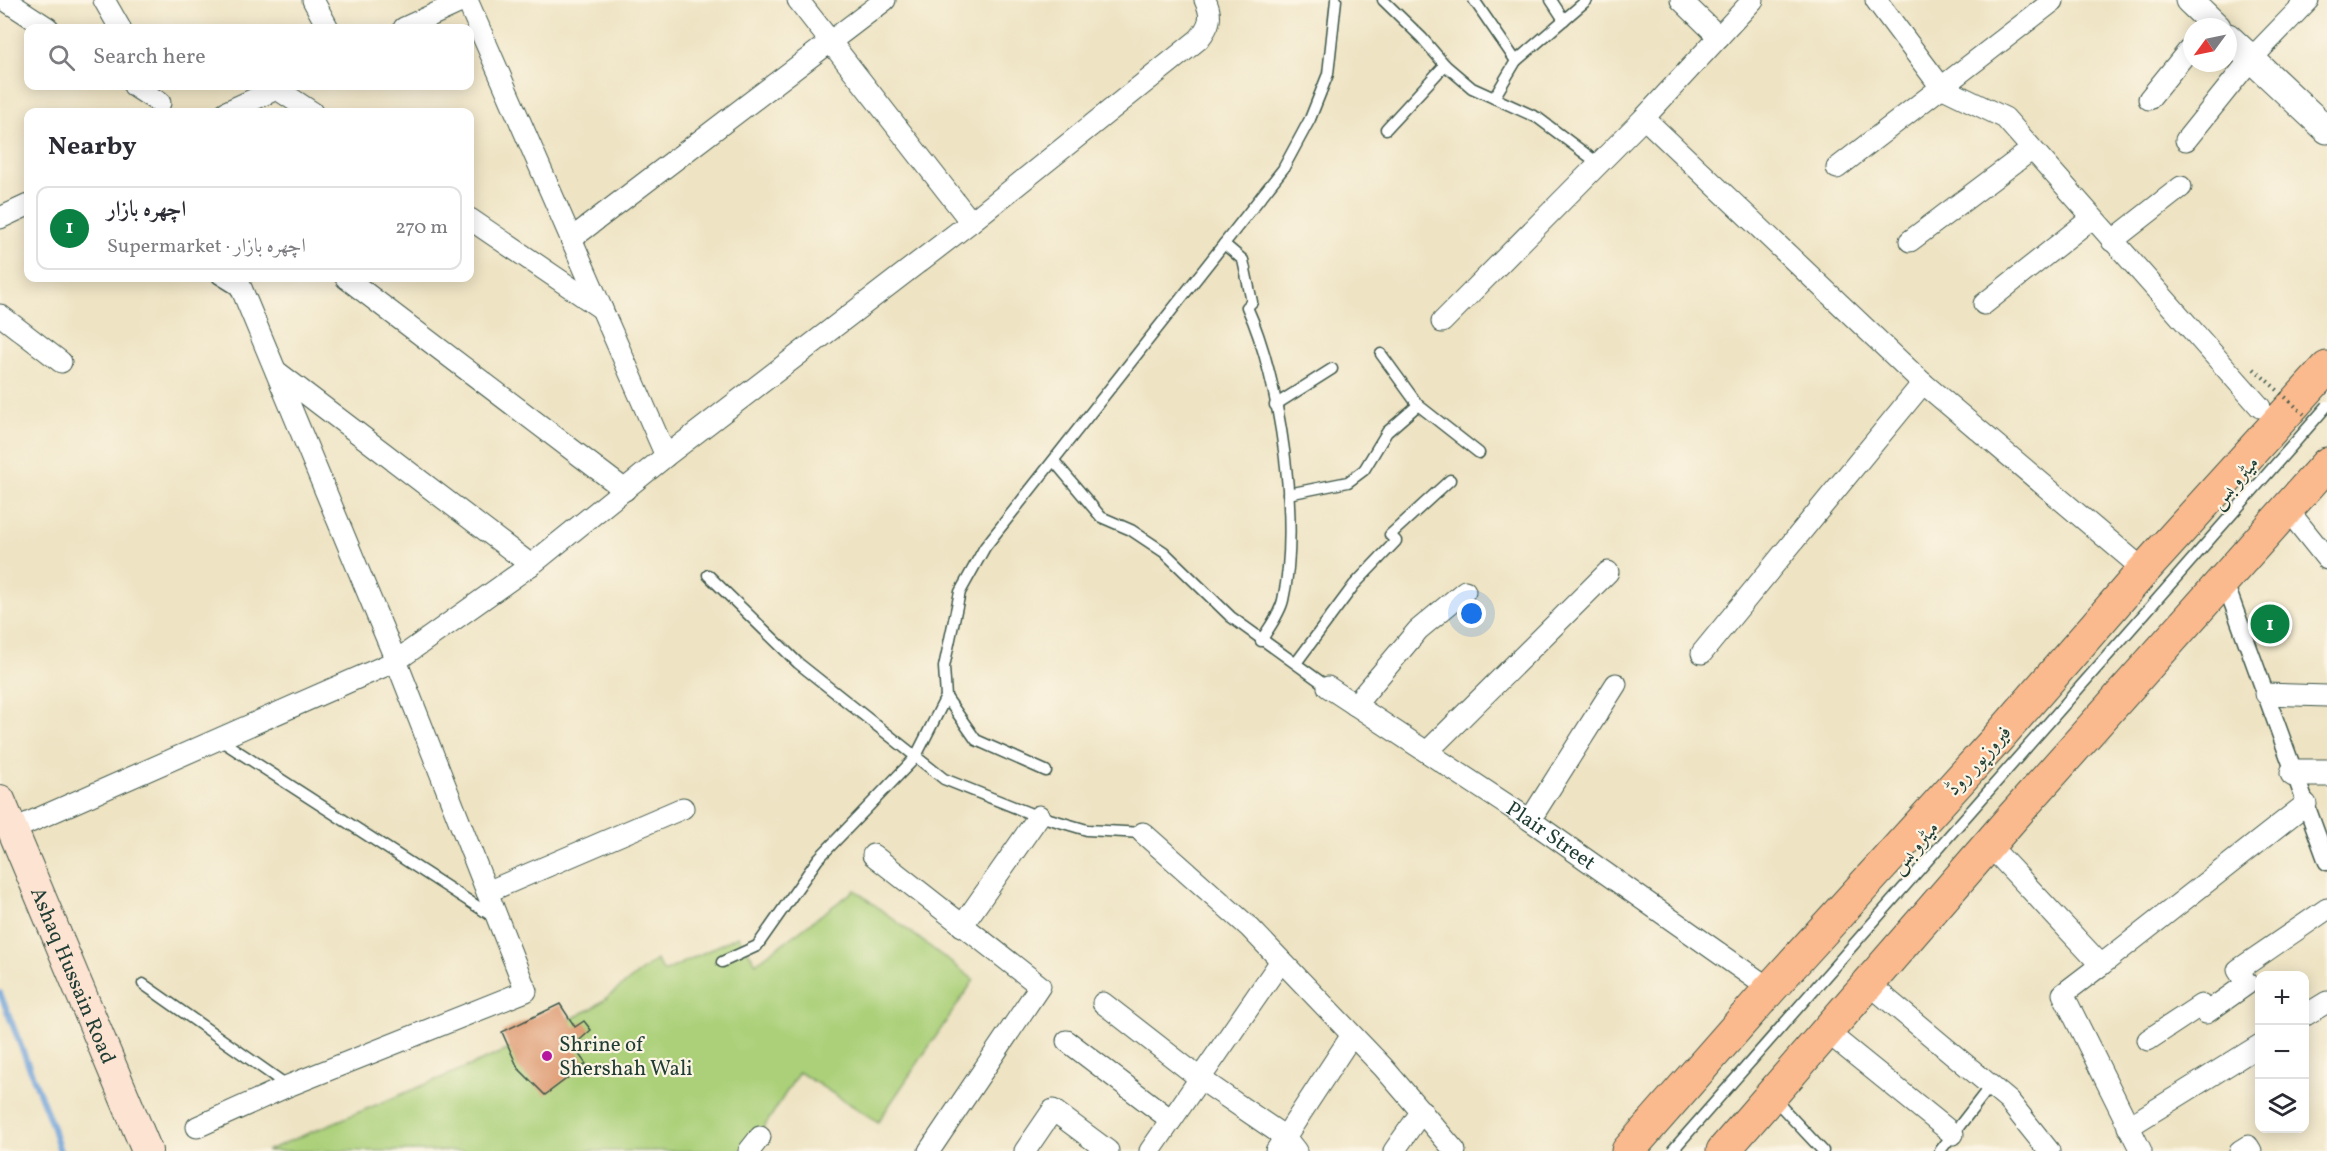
<!DOCTYPE html>
<meta charset="utf-8">
<style>
body{margin:0;font-family:Vollkorn,Amiri,serif;background:#f2f2f3;color:#2b2b33}
.controls{position:absolute;right:18px;bottom:18px;display:grid;overflow:hidden;border-radius:12px;box-shadow:0 3px 15px #0003}
.controls button{width:54px;height:54px;display:grid;place-items:center;padding:0;border:0;border-bottom:2px solid #e1e1e2;background:#fff;color:#2b2b33;font:30px sans-serif}
.compass{position:absolute;left:2183px;top:18px;width:54px;height:54px;border-radius:50%;background:#fff;box-shadow:0 3px 15px #0003;rotate:237deg}
.you{position:absolute;left:1472px;top:614px;width:21px;height:21px;margin:-15px;border:4px solid #fff;border-radius:50%;background:#1a73e8;box-shadow:0 0 0 9px #1a73e833}
.badge{display:grid;place-items:center;width:39px;height:39px;border-radius:50%;background:#0b8043;color:#fff;font-size:20px;font-weight:700}
.pin{position:absolute;translate:-50% -50%;border:3px solid #fff;box-shadow:0 2px 6px #0006}
.list{margin:0;padding:0;list-style:none}
h2{display:flex;justify-content:space-between;align-items:center;height:78px;margin:0;padding:0 24px;font-size:26px}
h2 small{font-size:20px;font-weight:400;color:#7c7c81}
.list li{display:grid;grid-template-columns:39px 1fr auto;gap:18px;align-items:center;box-sizing:border-box;height:84px;margin:0 12px 12px;padding:0 12px;border:2px solid #e1e1e2;border-radius:12px}
.list b{display:block;font-size:22px;white-space:nowrap}
.list p{margin:0;font-size:20px;white-space:nowrap;color:#7c7c81}
.list em{font-size:20px;font-style:normal;color:#7c7c81}
.icon{flex:none;width:33px;height:33px;fill:none;stroke:currentColor;stroke-width:2;stroke-linecap:round;stroke-linejoin:round}
.map{position:relative;flex:none;width:2327px;height:1151px;overflow:hidden}
.search{position:absolute;background:#fff;box-shadow:0 3px 15px #0003;left:24px;top:24px;width:450px;height:66px;display:flex;align-items:center;gap:15px;box-sizing:border-box;padding:0 21px;border-radius:12px;color:#7c7c81;font-size:22px}
.panel{position:absolute;background:#fff;box-shadow:0 3px 15px #0003;left:24px;top:108px;width:450px;height:174px;border-radius:12px}
.map>svg:first-child{display:block}
</style>
<div class="map">
<svg width="2327" height="1151" viewBox="0 0 2327 1151">
<rect width="100%" height="100%" fill="#fcf5e5"/>
<filter id="ink" filterUnits="userSpaceOnUse"><feTurbulence type="fractalNoise" baseFrequency=".0167" numOctaves="2"/><feDisplacementMap in="SourceGraphic" scale="12" xChannelSelector="R" yChannelSelector="G"/><feConvolveMatrix kernelMatrix="1 2 1 2 8 2 1 2 1" color-interpolation-filters="sRGB"/></filter>
<filter id="wash" filterUnits="userSpaceOnUse"><feTurbulence type="fractalNoise" baseFrequency=".008" numOctaves="4" result="noise"/><feDisplacementMap in="SourceGraphic" scale="24" xChannelSelector="R" yChannelSelector="G"/><feGaussianBlur stdDeviation="1.35" result="paint"/><feColorMatrix in="noise" values="0 0 0 0 0 0 0 0 0 0 0 0 0 0 0 0 0 1.4 0 .05"/><feComposite in="paint" operator="in"/></filter>
<g filter="url(#wash)">
<rect width="100%" height="100%" fill="#eee3c3"/>
<polygon fill="#abd079" stroke="#658656" stroke-width="1.5" points="855,890 974,980 878,1122 799,1072 749,1151 266,1151 510,1049 593,1008 656,960 664,972 738,936 756,963"/>
<g fill="none" stroke-linecap="round" stroke-linejoin="round">
<polyline stroke="#6da1d9" stroke-width="6" points="0,993 52,1125 60,1151"/>
</g>
<g id="blocks">
<polygon fill="#db9166" points="560,1004 575,1027 584,1021 591,1030 573,1046 586,1064 545,1095 518,1068 502,1032"/>
</g>
</g>
<g filter="url(#ink)">
<use href="#blocks" fill-opacity="0" stroke="#3e5649" stroke-width="1.5"/>
<g fill="none" stroke-linecap="round" stroke-linejoin="round">
<g stroke="#3e5649" stroke-width="13">
<g id="service">
<polyline points="1383,0 1422,38 1445,65 1472,88 1538,118 1599,164"/>
<polyline points="1474,0 1516,61"/>
<polyline points="1551,0 1564,20"/>
<polyline points="1494,98 1516,61 1587,0"/>
<polyline points="1386,129 1445,65"/>
<path d="M1224,244L1243,260L1252,302L1247,307C1280,379 1301,522 1283,600C1280,614 1268,629 1261,641"/>
<polyline points="218,278 239,291"/>
<polyline points="1275,405 1332,369"/>
<polyline points="1418,405 1479,453"/>
<polyline points="1054,461 1101,517 1131,530 1164,552 1231,617 1328,687"/>
<polyline points="1288,494 1348,482 1364,470 1387,432 1418,405 1381,354"/>
<polyline points="708,575 798,663 944,779 1029,813 1087,830 1143,833"/>
<polyline points="1296,663 1354,585 1396,541 1390,535 1450,480"/>
<polyline points="946,697 976,740 1046,771"/>
<polyline points="220,740 492,916"/>
<polyline points="722,962 757,946 818,859 915,758 946,697 944,667 960,592 985,547 1283,169 1310,119 1328,74 1336,0"/>
<polyline points="143,984 288,1086"/>
<polyline points="1773,1098 1823,1151"/>
<polyline points="1940,1151 1991,1085"/>
</g>
</g>
<g stroke="#3e5649" stroke-width="19">
<polyline id="pedestrian" points="2224,580 2327,862"/>
</g>
<g stroke="#3e5649" stroke-width="23">
<g id="minor">
<polyline points="5,0 48,28"/>
<polyline points="104,0 120,28"/>
<polyline points="313,0 328,28"/>
<polyline points="467,0 666,456"/>
<polyline points="798,0 971,222"/>
<polyline points="1681,0 1719,37"/>
<polyline points="1876,0 1941,87 2005,118 2260,407"/>
<polyline points="404,28 465,0"/>
<polyline points="134,86 160,103"/>
<polyline points="277,89 312,112"/>
<polyline points="2149,99 2192,46"/>
<polyline points="226,112 283,86"/>
<polyline points="1644,118 1923,383 2144,570"/>
<polyline points="2186,140 2251,59 2308,0"/>
<polyline points="1837,168 2053,1"/>
<polyline points="0,218 28,205"/>
<polyline points="470,219 602,309"/>
<polyline points="571,239 885,0"/>
<polyline points="1910,241 2031,150"/>
<polyline points="2112,241 2181,187"/>
<polyline points="346,278 625,490"/>
<polyline points="1984,304 2092,218"/>
<polyline points="0,315 61,362"/>
<polyline points="1442,322 1644,118 1753,0"/>
<polyline points="276,371 531,565"/>
<polyline points="2287,509 2327,559"/>
<polyline points="1702,653 1923,383"/>
<path id="s1" d="M1328,687L1530,820L1770,989"/>
<polyline points="2266,694 2327,696"/>
<polyline points="1355,705 1418,630 1465,591"/>
<polyline points="1427,752 1608,572"/>
<polyline points="1530,820 1616,684"/>
<path d="M12,830L396,661L531,565L666,456L971,222L1199,39C1210,25 1213,16 1205,0"/>
<polyline points="1143,833 1250,928 1383,1067 1455,1151"/>
<polyline points="1989,845 2101,965 2306,804"/>
<polyline points="873,855 1040,986 929,1151"/>
<polyline points="487,892 683,808"/>
<polyline points="962,926 1039,816"/>
<polyline points="2101,965 2063,994 2141,1151"/>
<polyline points="1869,984 2009,1101 2049,1151"/>
<polyline points="1103,1003 1202,1080 1285,1137 1296,1151"/>
<polyline points="2304,1016 2327,1002"/>
<polyline points="1827,1032 1953,1134"/>
<polyline points="2148,1040 2201,1005 2206,1013 2247,984 2238,970 2327,909"/>
<polyline points="1067,1041 1171,1120"/>
<polyline points="197,1127 288,1086 526,991 399,668 237,278"/>
<polyline points="2128,1127 2260,1045"/>
<polyline points="749,1151 760,1137"/>
<polyline points="1025,1151 1053,1110 1108,1151"/>
<polyline points="1150,1151 1281,961"/>
<polyline points="1276,1151 1352,1035"/>
<polyline points="1394,1151 1422,1111"/>
<polyline points="2240,1151 2248,1146 2251,1151"/>
</g>
</g>
<g stroke="#3e5649" stroke-width="29">
<g id="tertiary">
<polyline points="2189,0 2217,27"/>
<polyline points="2228,37 2327,130"/>
<polyline points="2294,773 2327,773"/>
</g>
</g>
<g stroke="#3e5649" stroke-width="32">
<g id="secondary">
<path id="s2" d="M0,800L147,1151"/>
</g>
</g>
<g stroke="#3e5649" stroke-width="35">
<g id="primary">
<polyline points="1628,1151 1770,989 1997,739 2144,570 2327,368"/>
<polyline points="1723,1151 2011,819 2327,464"/>
</g>
</g>
<use href="#service" stroke="#fff" stroke-width="10"/>
<use href="#pedestrian" stroke="#fff" stroke-width="16"/>
<use href="#minor" stroke="#fff" stroke-width="21"/>
<use href="#tertiary" stroke="#fff" stroke-width="27"/>
<use href="#secondary" stroke="#fde3d1" stroke-width="30"/>
<use href="#primary" stroke="#fbba8d" stroke-width="33"/>
<g stroke="#3e5649" stroke-width="13" stroke-linecap="butt">
<polyline id="service-bridge" points="1672,1151 2327,406"/>
</g>
<polyline stroke="#3e5649" stroke-width="4" stroke-dasharray="1.5 4.5" stroke-linecap="butt" points="2254,369 2304,414"/>
<use href="#service-bridge" stroke="#fff" stroke-width="10"/>
</g>
</g>
<circle fill="#b5179e" stroke="#fcf5e5" stroke-width="2" cx="547" cy="1056" r="6"/>
<g text-anchor="middle" stroke-width="4.5" stroke-linejoin="round" paint-order="stroke">
<g font-size="21" fill="#1f3d34" stroke="#fcf5e5">
<text transform="translate(2234 482) rotate(-49)" y="7">میٹرو بس</text>
<text transform="translate(1978 760) rotate(-48)" y="7">فیروزپور روڈ</text>
<text dy="7" stroke="none"><textPath href="#s1" startOffset="268">Plair Street</textPath></text>
<text transform="translate(1914 847) rotate(-49)" y="7">میٹرو بس</text>
<text dy="7" stroke="none"><textPath href="#s2" startOffset="190">Ashaq Hussain Road</textPath></text>
</g>
<g font-size="21" fill="#1f3d34" stroke="#fcf5e5" text-anchor="start">
<text x="559" y="1051">Shrine of<tspan x="559" dy="24">Shershah Wali</tspan></text>
</g>
</g>
</svg>
<div class="controls">
<button>+</button>
<button>−</button>
<button><svg class="icon" aria-label="layers" viewBox="0 0 24 24"><path d="M12 4l9 5-9 5-9-5zM3 14l9 5 9-5"/></svg></button>
</div>
<svg class="compass" viewBox="-18 -18 36 36"><path d="M0-13l5 13h-10z" fill="#e53935"/><path d="M0 13l5-13h-10z" fill="#7c7c81"/></svg>
<div class="you"></div>
<div class="pin badge" style="left:2270px;top:624px">1</div>
<div class="search"><svg class="icon" aria-label="search" viewBox="0 0 24 24"><circle cx="10" cy="10" r="6"/><path d="M15 15l6 6"/></svg>Search here</div>
<section class="panel">
<h2>Nearby<small></small></h2>
<ul class="list">
<li><span class="badge">1</span><div><b>اچھرہ بازار</b><p>Supermarket · اچھرہ بازار</p></div><em>270 m</em></li>
</ul>
</section>
</div>
